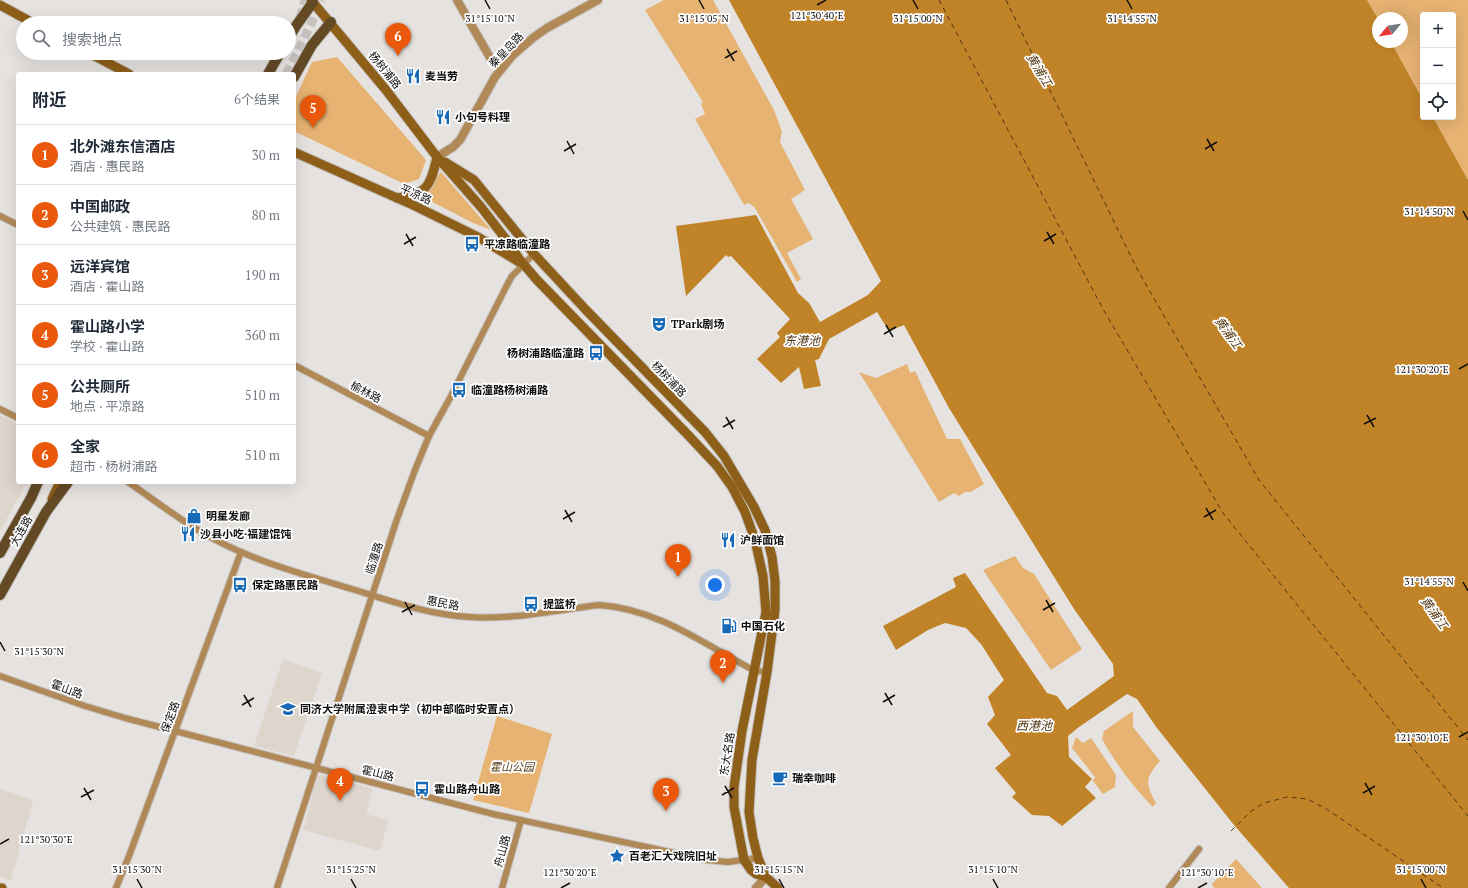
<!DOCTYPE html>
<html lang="zh">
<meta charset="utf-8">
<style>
body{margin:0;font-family:"PT Serif","Noto Sans SC",serif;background:#f2f2f3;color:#1f2937}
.controls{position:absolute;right:12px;top:12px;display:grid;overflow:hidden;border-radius:4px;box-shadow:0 4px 16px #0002}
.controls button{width:36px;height:36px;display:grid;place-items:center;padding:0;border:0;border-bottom:1px solid #e0e1e3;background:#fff;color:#1f2937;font:20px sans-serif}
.compass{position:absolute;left:1372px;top:12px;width:36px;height:36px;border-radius:50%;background:#fff;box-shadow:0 4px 16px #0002;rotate:240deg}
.you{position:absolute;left:715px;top:585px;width:14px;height:14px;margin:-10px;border:3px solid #fff;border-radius:50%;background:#1a73e8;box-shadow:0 0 0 6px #1a73e833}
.badge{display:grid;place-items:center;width:26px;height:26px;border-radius:50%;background:#ea580c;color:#fff;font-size:13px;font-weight:700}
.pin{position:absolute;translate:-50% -33px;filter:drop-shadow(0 1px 2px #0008)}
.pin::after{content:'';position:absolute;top:21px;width:14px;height:12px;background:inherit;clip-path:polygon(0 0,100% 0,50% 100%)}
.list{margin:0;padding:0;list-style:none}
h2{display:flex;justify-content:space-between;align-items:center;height:52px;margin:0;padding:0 16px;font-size:17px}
h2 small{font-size:13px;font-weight:400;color:#747a83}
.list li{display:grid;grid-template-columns:26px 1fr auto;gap:12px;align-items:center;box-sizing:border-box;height:60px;padding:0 16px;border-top:1px solid #e0e1e3}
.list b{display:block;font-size:15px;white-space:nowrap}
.list p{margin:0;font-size:13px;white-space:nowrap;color:#747a83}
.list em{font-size:13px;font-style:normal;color:#747a83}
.icon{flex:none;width:22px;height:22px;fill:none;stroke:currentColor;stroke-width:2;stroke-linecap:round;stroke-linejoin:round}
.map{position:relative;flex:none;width:1468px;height:888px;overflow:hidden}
.search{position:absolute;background:#fff;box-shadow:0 4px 16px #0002;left:16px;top:16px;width:280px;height:44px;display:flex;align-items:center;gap:10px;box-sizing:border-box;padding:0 14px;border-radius:22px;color:#747a83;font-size:15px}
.panel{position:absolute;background:#fff;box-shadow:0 4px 16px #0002;left:16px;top:72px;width:280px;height:412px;border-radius:4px}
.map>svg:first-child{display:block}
</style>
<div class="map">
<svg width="1468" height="888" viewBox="0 0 1468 888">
<rect width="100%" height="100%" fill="#e5e2df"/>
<g fill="#ded6cd">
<polygon points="0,415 18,424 18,482 27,482 0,531"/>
<polygon points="283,659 322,673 294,756 254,746"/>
<polygon points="318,774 372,788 366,814 388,820 380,851 303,830"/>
<polygon points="0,789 33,800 11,881 0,877"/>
</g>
<g fill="#e6b372">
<polygon points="664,0 713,0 774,110 782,132 780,142 805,190 791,199 813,239 787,253 801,279 797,282 755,208 749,203 744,205 695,119 705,114 701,104 703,102 645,10"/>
<polygon points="1367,0 1468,0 1468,180 1433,117 1453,117 1453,15 1423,15 1423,100 1391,42 1402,42 1402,18 1378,19"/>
<polygon points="337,57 426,160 419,179 404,184 294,131 294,101 312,62"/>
<polygon points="441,172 491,230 473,223 421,196"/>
<polygon points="907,364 910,373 915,371 947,439 960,439 984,484 971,492 965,492 959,496 954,493 939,502 859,372 876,378"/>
<polygon points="1015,556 1023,568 1034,574 1082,649 1051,670 983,570"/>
<path d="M1133,711V727L1160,761C1145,778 1145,783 1156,803L1153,807C1133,787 1116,764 1102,739L1104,731Z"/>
<polygon points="497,716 552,734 529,813 473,800"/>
<polygon points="1076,737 1083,743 1091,738 1116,775 1115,787 1103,794 1093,781 1095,777 1072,748"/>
<polygon points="1236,859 1262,888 1214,888 1212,884"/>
</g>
<polygon fill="#c18327" points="729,0 1367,0 1378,19 1378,42 1391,42 1423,100 1423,117 1433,117 1468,180 1468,888 1289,888 1234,825 1157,728 1137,699 1127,694 1079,727 1068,736 1069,757 1092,779 1085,787 1096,798 1062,826 1049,816 1032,815 1012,797 1016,793 995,768 1011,755 987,724 995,715 988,697 1004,680 981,644 966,628 945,623 928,630 896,650 883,626 956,587 953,578 965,573 1047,693 1057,696 1067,710 1114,676 1113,664 1074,609 949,408 904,325 889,331 877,312 829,339 819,359 815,360 821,386 804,389 799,367 781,383 757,359 780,337 777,333 790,319 731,256 728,257 726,255 686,296 676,226 756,215 798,293 809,303 820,322 868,295 881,281"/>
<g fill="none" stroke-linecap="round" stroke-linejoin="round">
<g stroke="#513712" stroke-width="1" stroke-dasharray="5 4" stroke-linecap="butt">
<polyline points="939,0 1103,309 1223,513 1468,816"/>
<polyline points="1006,0 1137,269 1259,480 1468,740"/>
<polyline points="1231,831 1250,812 1264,803 1287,797 1307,799 1325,808 1443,888"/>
</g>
<g stroke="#c5c2c0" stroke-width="9" stroke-dasharray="9 4.5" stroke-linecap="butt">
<polyline points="300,18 305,0"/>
<polyline points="286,74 298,52 322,0"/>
</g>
<g stroke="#c3c0be" stroke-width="8">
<g id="minor">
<polyline points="0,216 18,225"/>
<polyline points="294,365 429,436"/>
<polyline points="0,409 18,418"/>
<path d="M128,482C153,499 177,518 203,533C249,560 302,574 352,589C390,601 430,615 470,617C513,620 556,610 599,605C658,609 704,644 755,671L767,672"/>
<polyline points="0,676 85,706 125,718 493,814 707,860 728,862 758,858"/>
<polyline points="116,888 129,856 241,552"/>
<polyline points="277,888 396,522 415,470 429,436 450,398 506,287 512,276 534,254"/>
<polyline points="502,888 521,820"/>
<polyline points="1169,888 1199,849"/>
</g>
</g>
<g stroke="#c3c0be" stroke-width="10">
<g id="tertiary">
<polyline points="457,0 492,61 501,69"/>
<polyline points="437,157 453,147 460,140 495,77 512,56 534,37 547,28 598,0"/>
<polyline points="756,888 766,877"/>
</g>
</g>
<g stroke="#c3c0be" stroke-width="11">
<g id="secondary">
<polyline points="311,0 386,90 437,157 481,207 511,246 520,260 537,280 689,436 717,466 732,487 745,512 755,540 763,576 766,612 742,731 734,787 734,807 744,860 751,870 756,874 766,877"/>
<polyline points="0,5 33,23"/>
<polyline points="89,53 129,74"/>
<polyline points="294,152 415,206 478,237 519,262"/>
<polyline points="445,162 474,180 534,254 586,310 705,432 724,456 754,507 765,530 772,557 775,581 775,610 767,672 752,760 749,812 753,838 758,858 766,877 778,888"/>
<path d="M397,198C427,195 431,185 437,157"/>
<polyline points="52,499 60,482"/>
<polyline points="0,888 2,888"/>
</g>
</g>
<g stroke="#c3c0be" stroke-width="12">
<g id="primary">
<polyline points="289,37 296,26 313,2"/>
<polyline points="268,74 280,53"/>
<polyline points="294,77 312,45 331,22"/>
<polyline points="0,553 31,498 38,482"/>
<polyline points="0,595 46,512 68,482"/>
</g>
</g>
<use href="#minor" stroke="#b18956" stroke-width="6"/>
<use href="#tertiary" stroke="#b18956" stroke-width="8"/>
<use href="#secondary" stroke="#8e5f19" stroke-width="9"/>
<use href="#primary" stroke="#644925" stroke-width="10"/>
</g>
<path fill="none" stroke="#100f0e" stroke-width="1.5" d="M485,0L490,9M699,0L704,9M913,0L918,9M1127,0L1132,9M817,5L826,0M727,49L734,61M725,58L737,51M1207,139L1214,151M567,141L574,154M1205,149L1217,142M564,151L576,144M1463,211L1468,220M1047,232L1054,244M406,234L413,246M1044,241L1056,234M404,244L416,237M886,325L893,337M884,334L896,327M1459,369L1468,364M1367,415L1374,427M726,417L733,429M1364,424L1376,418M723,427L735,420M1206,508L1213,520M565,510L572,522M1204,517L1216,510M563,519L575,512M1463,582L1468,591M1046,600L1053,612M405,602L412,615M1043,610L1055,603M402,612L415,605M0,642L5,651M885,693L892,705M244,695L251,707M883,702L895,695M242,705L254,698M1459,737L1468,732M1365,783L1372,795M725,786L732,798M84,788L91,800M1363,793L1375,786M722,795L734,788M81,797L94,790M0,844L9,839M137,879L142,888M351,879L356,888M779,879L784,888M993,879L998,888M1421,879L1426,888M561,888L570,883M1198,888L1207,883"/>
<defs>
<g id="restaurant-bare" transform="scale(1.2)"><path d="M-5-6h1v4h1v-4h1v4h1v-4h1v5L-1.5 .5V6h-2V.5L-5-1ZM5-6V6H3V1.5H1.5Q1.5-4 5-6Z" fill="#1569b7" stroke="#fff" stroke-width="2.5" paint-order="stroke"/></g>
<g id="bus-bare" transform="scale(1.2)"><path d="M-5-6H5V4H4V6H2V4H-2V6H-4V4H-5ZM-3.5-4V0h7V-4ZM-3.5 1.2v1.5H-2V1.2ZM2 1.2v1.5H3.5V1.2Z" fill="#1569b7" stroke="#fff" stroke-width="2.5" paint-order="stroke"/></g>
<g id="theatre-bare" transform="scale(1.2)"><path d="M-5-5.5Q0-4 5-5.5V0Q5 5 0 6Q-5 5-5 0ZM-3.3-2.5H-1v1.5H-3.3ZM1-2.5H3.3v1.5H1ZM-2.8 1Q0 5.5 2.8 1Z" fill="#1569b7" stroke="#fff" stroke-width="2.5" paint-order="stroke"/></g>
<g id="shop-bare" transform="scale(1.2)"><path d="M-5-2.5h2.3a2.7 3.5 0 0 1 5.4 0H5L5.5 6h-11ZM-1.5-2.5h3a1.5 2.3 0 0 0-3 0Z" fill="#1569b7" stroke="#fff" stroke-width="2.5" paint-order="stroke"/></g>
<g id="fuel-bare" transform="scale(1.2)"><path d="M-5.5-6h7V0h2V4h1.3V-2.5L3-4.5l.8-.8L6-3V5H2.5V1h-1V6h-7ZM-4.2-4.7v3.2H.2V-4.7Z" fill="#1569b7" stroke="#fff" stroke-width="2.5" paint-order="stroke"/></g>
<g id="school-bare" transform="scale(1.2)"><path d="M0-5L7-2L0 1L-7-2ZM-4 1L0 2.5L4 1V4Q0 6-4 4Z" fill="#1569b7" stroke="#fff" stroke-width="2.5" paint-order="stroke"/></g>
<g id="cafe-bare" transform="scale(1.2)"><path d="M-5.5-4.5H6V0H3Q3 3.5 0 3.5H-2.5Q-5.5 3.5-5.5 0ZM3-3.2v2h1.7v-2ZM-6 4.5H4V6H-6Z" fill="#1569b7" stroke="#fff" stroke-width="2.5" paint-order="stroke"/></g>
<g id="sight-bare" transform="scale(1.2)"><path d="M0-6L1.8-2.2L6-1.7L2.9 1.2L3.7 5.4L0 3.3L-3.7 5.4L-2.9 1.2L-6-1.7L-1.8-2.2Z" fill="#1569b7" stroke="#fff" stroke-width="2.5" paint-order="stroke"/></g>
</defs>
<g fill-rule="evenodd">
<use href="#restaurant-bare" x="413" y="76"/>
<use href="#restaurant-bare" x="443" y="117"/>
<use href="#bus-bare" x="472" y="244"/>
<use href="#theatre-bare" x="659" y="324"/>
<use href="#bus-bare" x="596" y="353"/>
<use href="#bus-bare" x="459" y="390"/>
<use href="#shop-bare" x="194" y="516"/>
<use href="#restaurant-bare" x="188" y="534"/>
<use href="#restaurant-bare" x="728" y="540"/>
<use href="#bus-bare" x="240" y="585"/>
<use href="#bus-bare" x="531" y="604"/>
<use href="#fuel-bare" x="729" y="626"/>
<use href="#school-bare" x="288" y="709"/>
<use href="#cafe-bare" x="780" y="778"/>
<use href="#bus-bare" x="422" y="789"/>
<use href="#sight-bare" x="617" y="856"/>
</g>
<g text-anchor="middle" stroke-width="3.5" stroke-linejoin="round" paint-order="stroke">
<g font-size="11" fill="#100f0e" stroke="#fff">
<text transform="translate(506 50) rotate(-46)" y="4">秦皇岛路</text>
<text transform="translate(385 70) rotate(51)" y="4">杨树浦路</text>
<text transform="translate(416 194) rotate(24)" y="4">平凉路</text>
<text transform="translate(669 379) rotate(46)" y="4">杨树浦路</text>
<text transform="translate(366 392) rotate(28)" y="4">榆林路</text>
<text transform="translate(21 531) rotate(-61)" y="4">大连路</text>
<text transform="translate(374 558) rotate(-72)" y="4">临潼路</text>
<text transform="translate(443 603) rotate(11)" y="4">惠民路</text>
<text transform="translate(67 689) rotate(20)" y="4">霍山路</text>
<text transform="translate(170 717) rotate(-70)" y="4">保定路</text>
<text transform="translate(727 754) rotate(-81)" y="4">东大名路</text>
<text transform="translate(378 773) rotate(14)" y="4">霍山路</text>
<text transform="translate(502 851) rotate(-75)" y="4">舟山路</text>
</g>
<g font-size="11" font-weight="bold" fill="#100f0e" stroke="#fff" text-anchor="start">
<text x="425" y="80">麦当劳</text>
<text x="455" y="121">小句号料理</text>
<text x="484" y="248">平凉路临潼路</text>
<text x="671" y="328">TPark剧场</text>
<text x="584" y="357" text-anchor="end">杨树浦路临潼路</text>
<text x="471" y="394">临潼路杨树浦路</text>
<text x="206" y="520">明星发廊</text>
<text x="200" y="538">沙县小吃·福建馄饨</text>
<text x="740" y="544">沪鲜面馆</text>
<text x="252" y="589">保定路惠民路</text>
<text x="543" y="608">提篮桥</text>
<text x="741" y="630">中国石化</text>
<text x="300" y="713">同济大学附属澄衷中学（初中部临时安置点）</text>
<text x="792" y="782">瑞幸咖啡</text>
<text x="434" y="793">霍山路舟山路</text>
<text x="629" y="860">百老汇大戏院旧址</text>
</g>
<g font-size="11" font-style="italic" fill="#5a3f1c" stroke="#fff">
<text x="512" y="771">霍山公园</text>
</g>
<g font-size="12" font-style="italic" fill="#513712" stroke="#fff">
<text transform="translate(1039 70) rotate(59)" y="4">黄浦江</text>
<text transform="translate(1228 333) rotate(54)" y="4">黄浦江</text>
<text x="802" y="345">东港池</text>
<text transform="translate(1434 613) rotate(54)" y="4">黄浦江</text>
<text x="1034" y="730">西港池</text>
</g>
</g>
<g font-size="10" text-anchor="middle" fill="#100f0e" stroke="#fff" stroke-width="3.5" stroke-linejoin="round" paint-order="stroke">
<text x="817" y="19">121°30'40"E</text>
<text x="490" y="22">31°15'10"N</text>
<text x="704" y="22">31°15'05"N</text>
<text x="918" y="22">31°15'00"N</text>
<text x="1132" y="22">31°14'55"N</text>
<text x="1429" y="215">31°14'50"N</text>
<text x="1422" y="373">121°30'20"E</text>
<text x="1429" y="585">31°14'55"N</text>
<text x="39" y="655">31°15'30"N</text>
<text x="1422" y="741">121°30'10"E</text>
<text x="46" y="843">121°30'30"E</text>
<text x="137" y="873">31°15'30"N</text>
<text x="351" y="873">31°15'25"N</text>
<text x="779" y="873">31°15'15"N</text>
<text x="993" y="873">31°15'10"N</text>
<text x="1421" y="873">31°15'00"N</text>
<text x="570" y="876">121°30'20"E</text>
<text x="1207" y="876">121°30'10"E</text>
</g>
</svg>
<div class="controls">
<button>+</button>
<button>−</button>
<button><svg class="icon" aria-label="locate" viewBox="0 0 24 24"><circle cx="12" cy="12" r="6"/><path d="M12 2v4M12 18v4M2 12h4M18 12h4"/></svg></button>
</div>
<svg class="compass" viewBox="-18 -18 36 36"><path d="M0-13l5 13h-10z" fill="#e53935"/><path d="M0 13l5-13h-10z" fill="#747a83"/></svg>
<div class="you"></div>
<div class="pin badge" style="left:678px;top:577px">1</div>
<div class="pin badge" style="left:723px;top:683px">2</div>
<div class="pin badge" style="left:666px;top:811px">3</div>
<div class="pin badge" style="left:340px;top:801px">4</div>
<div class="pin badge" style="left:313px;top:128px">5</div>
<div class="pin badge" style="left:398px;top:56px">6</div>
<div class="search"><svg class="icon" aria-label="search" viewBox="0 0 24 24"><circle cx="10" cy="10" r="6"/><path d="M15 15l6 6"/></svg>搜索地点</div>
<section class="panel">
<h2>附近<small>6个结果</small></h2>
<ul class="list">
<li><span class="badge">1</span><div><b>北外滩东信酒店</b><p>酒店 · 惠民路</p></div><em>30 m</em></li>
<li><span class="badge">2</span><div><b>中国邮政</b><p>公共建筑 · 惠民路</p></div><em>80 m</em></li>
<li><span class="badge">3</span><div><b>远洋宾馆</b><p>酒店 · 霍山路</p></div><em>190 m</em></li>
<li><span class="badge">4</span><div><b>霍山路小学</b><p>学校 · 霍山路</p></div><em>360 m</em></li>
<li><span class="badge">5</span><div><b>公共厕所</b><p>地点 · 平凉路</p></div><em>510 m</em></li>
<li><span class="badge">6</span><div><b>全家</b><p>超市 · 杨树浦路</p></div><em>510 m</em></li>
</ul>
</section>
</div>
